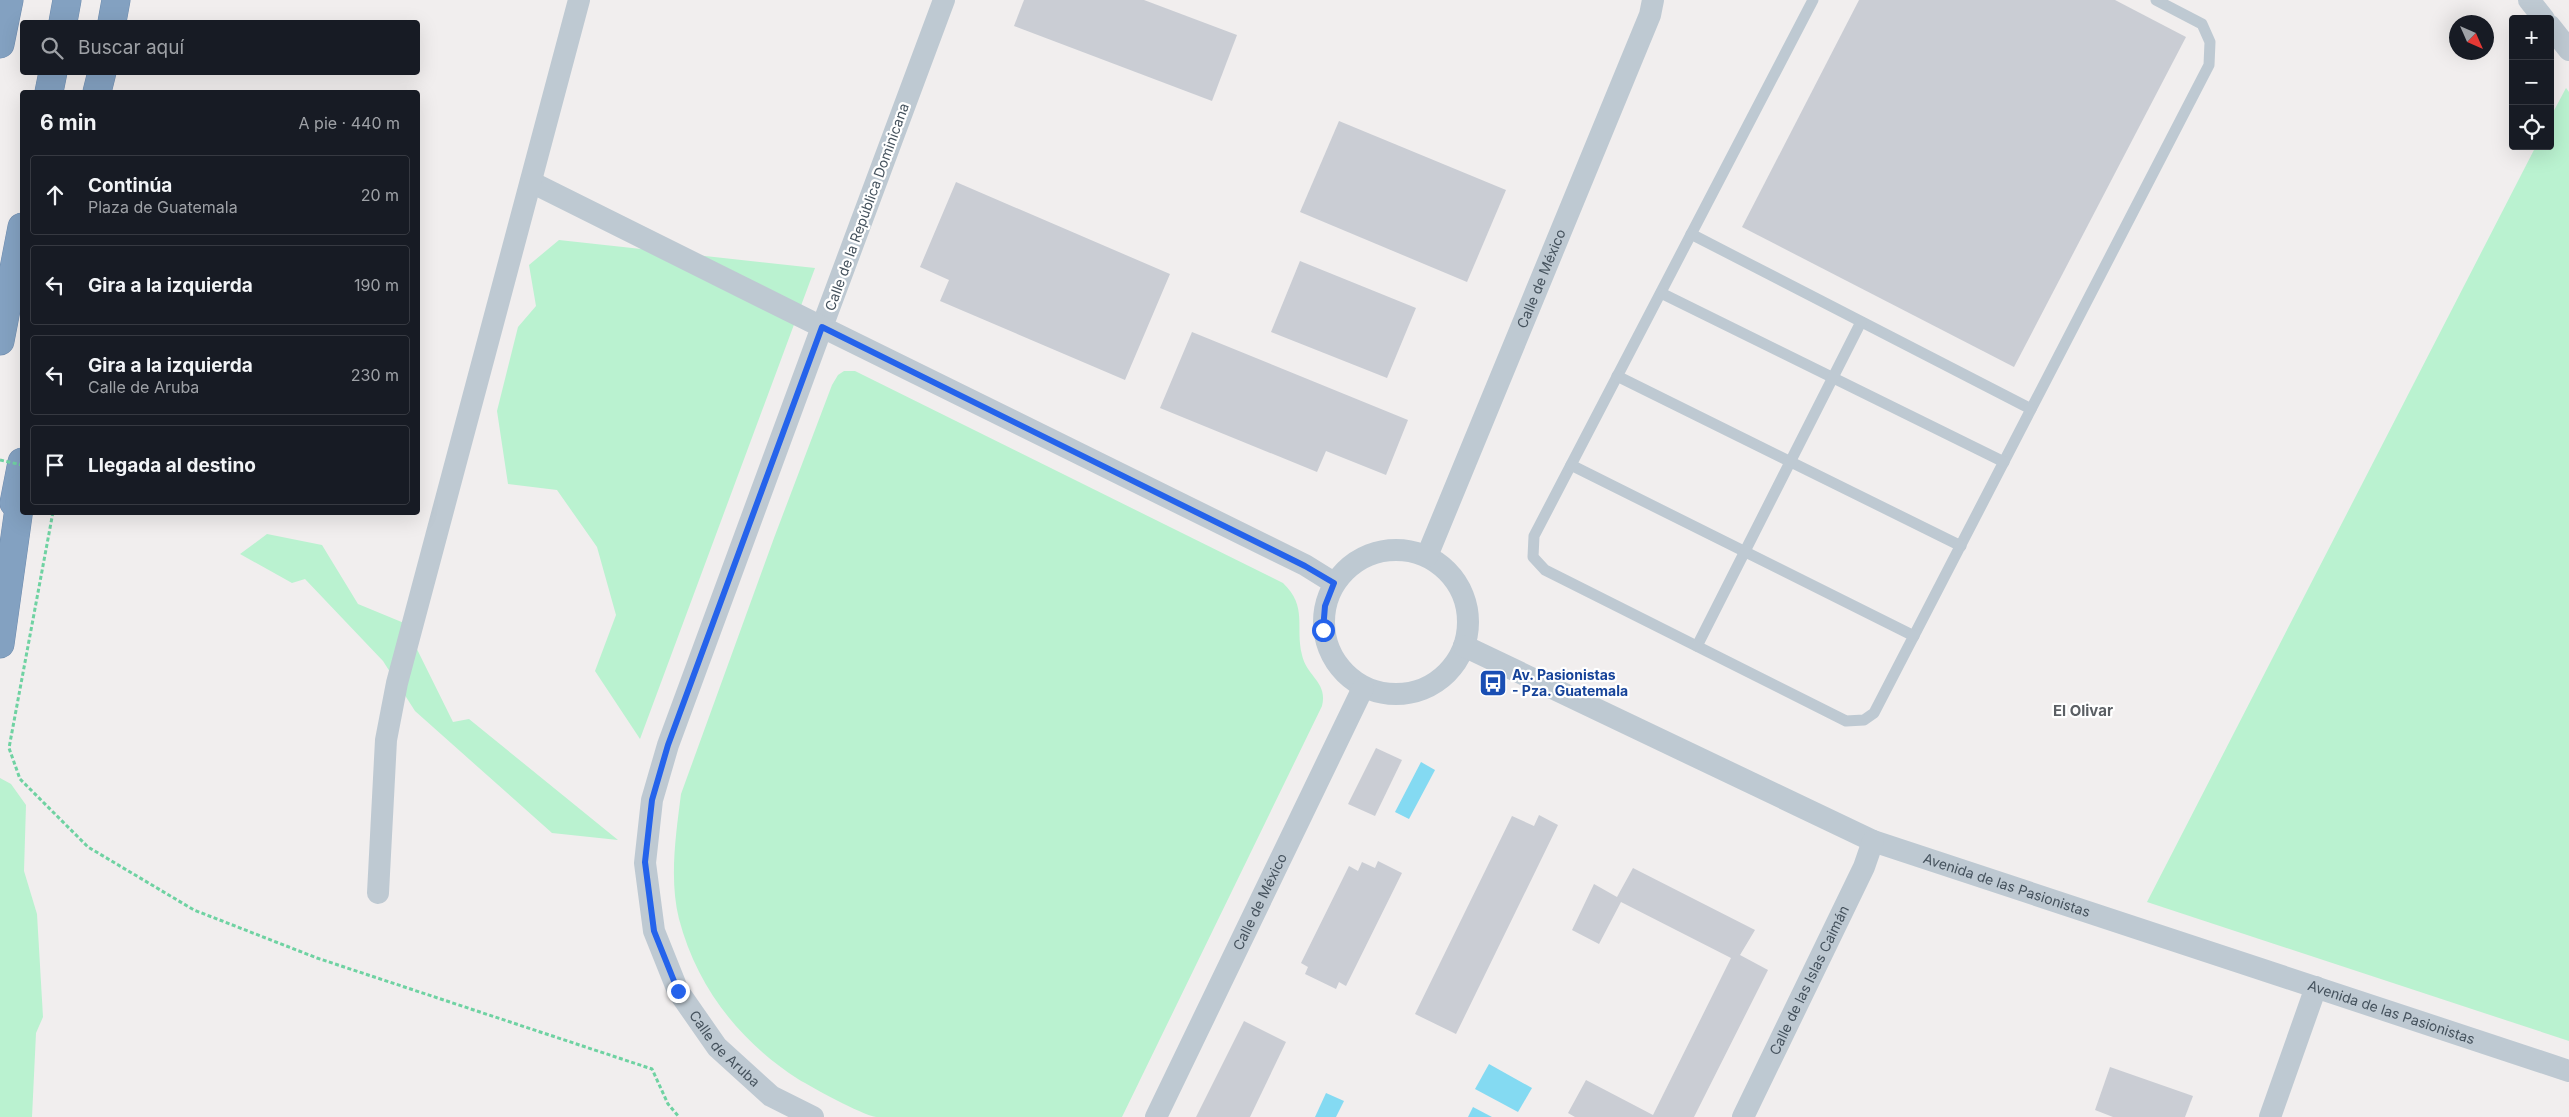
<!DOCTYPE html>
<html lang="es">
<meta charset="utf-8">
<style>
body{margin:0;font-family:Inter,sans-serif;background:#20242c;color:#f1f3f6}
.controls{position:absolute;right:15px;top:15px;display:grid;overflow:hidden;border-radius:5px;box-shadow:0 5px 20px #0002}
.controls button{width:45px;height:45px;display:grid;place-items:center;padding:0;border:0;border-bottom:1px solid #363941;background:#171b24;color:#f1f3f6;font:25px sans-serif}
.compass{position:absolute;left:2449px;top:15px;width:45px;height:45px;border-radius:50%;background:#171b24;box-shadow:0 5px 20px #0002;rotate:135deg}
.stop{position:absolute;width:15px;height:15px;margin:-11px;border:4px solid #2563eb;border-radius:50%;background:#fff}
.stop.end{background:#2563eb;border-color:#fff;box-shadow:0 1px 5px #0008}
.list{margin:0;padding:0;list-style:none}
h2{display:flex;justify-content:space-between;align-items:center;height:65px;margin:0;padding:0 20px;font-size:21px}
h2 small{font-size:16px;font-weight:400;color:#9ea1a6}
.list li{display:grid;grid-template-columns:32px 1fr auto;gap:15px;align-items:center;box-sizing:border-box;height:80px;margin:0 10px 10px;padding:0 10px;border:1px solid #363941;border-radius:5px}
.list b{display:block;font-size:19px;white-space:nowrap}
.list p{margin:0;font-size:16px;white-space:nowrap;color:#9ea1a6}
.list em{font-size:16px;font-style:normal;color:#9ea1a6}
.icon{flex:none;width:28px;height:28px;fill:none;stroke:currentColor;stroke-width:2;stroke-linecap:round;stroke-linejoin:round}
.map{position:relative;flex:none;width:2569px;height:1117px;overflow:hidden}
.search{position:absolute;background:#171b24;box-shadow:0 5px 20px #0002;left:20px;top:20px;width:400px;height:55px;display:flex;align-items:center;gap:12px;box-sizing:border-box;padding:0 18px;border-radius:5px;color:#9ea1a6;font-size:19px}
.panel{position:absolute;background:#171b24;box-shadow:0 5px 20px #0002;left:20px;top:90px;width:400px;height:425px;border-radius:5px}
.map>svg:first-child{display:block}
</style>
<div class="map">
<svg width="2569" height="1117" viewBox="0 0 2569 1117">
<rect width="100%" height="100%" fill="#f1eeee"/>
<g fill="#baf2d0">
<polygon points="2566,88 2569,92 2569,1041 2147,902 2536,146 2550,146 2550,118"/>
<polygon points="559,240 815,268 640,739 595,671 616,615 597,547 557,490 508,484 497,411 518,327 536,306 529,265"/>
<path d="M844,371H855L1283,583C1308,607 1295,626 1302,655C1307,677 1328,682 1322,706L1122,1117C1066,1117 1009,1117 952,1117C929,1117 899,1117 876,1117C860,1114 813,1088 798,1079C739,1041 697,987 679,919C669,879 676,834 681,794L774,538L832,385L838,375Z"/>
<polygon points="267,534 322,545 358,604 404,623 453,722 469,719 618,840 552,833 415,711 383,661 305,579 292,583 240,554"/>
<polygon points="0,778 11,784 26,805 24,871 37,914 43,1017 36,1033 32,1117 0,1117"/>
</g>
<g fill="#84daf2">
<polygon points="1421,762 1435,770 1409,819 1395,812"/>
<polygon points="1489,1064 1532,1088 1518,1112 1475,1089"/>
<polygon points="1326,1093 1344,1101 1336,1117 1315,1117"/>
<polygon points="1473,1107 1492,1117 1468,1117"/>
</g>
<g fill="#cacdd4">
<polygon points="1024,0 1144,0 1237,35 1212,101 1014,26"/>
<polygon points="1859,0 2115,0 2186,37 2014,367 1742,227"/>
<polygon points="1339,121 1506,190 1467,282 1300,212"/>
<polygon points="956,182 1170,274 1125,380 940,301 949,280 920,267"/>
<polygon points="1300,261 1416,308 1387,378 1271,332"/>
<polygon points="1192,332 1408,420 1386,475 1326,451 1317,472 1160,408"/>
<polygon points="1376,748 1402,760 1375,816 1348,804"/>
<polygon points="1539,815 1558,825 1456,1034 1415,1014 1512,816 1534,826"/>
<polygon points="1378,861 1402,873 1346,986 1339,982 1336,989 1305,974 1308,967 1301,963 1349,866 1358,871 1362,862 1375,868"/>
<polygon points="1633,868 1755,930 1740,955 1768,970 1694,1117 1575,1117 1568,1113 1586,1080 1653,1115 1731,958 1621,902 1599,944 1572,930 1594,884 1617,897"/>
<polygon points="1244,1021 1286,1042 1250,1117 1196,1117"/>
<polygon points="2110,1067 2193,1096 2185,1117 2113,1117 2095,1110"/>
</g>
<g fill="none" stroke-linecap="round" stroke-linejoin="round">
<g stroke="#6e8bad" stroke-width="29">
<g id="highway">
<polyline points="63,22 67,0"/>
<polyline points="112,22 116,0"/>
<polyline points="0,44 9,0"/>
<polyline points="49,92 53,72"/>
<polyline points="97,92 102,72"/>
<polyline points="0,341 22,227"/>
<polyline points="14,503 22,462"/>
<polyline points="0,644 22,487"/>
</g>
</g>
<polyline stroke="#6fd2a2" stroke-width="3" stroke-dasharray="4 2.5" stroke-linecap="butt" points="53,512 9,748 20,779 88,847 194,910 317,958 652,1069 668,1104 679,1117"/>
<g stroke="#bec9d2" stroke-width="11">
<polyline points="1813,0 1534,536 1533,557 1545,570 1846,721 1864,720 1874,713 2209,65 2210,42 2202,24 2156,0"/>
<polyline points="1691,234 2031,409"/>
<polyline points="1661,293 2004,462"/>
<polyline points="1617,376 1961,546"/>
<polyline points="1571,465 1914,636"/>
<polyline points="1697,646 1861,322"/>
</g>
<g stroke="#bec9d2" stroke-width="22">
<polyline points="944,0 822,327 1305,565 1334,583"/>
<polyline points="2529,0 2544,19"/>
<polyline points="2550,26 2569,50"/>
<path id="s1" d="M531,182L822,327L668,745L652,800L645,863L654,931L678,991L717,1047L771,1096L813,1117"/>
<circle cx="1396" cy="622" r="72"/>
<path id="s2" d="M1427,556L1650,15L1653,0"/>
<path id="s3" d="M1464,646L1873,841L2569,1071"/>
<polyline points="378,893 386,740 397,683 579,0"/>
<path id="s4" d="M1156,1117L1363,688"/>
<path id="s5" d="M1743,1117L1864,867L1873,841"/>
<polyline points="2270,1117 2316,987"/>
</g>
<use href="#highway" stroke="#83a1c1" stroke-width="28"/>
<polyline stroke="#6fd2a2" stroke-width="3" stroke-dasharray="4 2.5" stroke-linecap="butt" points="0,460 22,465"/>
</g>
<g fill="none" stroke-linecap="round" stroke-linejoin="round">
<polyline stroke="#2563eb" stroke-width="6" points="678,991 654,931 645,862 652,800 668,745 822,327 1305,566 1334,583 1325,606 1323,630"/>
</g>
<defs>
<g id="bus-square" transform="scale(1.4375)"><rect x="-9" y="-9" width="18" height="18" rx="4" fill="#1a4fb4" stroke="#fff"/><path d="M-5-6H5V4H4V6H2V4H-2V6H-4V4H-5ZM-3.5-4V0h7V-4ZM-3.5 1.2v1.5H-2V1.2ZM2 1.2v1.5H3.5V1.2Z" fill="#fff"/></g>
</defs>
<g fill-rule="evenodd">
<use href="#bus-square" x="1493" y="683"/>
</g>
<g text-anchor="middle" stroke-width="4.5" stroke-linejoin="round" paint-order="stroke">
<g font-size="14" fill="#45525d" stroke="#fff">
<text transform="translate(867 207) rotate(-70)" y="5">Calle de la República Dominicana</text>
<text dy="5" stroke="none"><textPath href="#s2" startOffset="300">Calle de México</textPath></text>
<text dy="5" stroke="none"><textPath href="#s3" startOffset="594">Avenida de las Pasionistas</textPath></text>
<text dy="5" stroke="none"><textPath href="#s4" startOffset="239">Calle de México</textPath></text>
<text dy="5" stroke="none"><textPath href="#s5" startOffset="152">Calle de las Islas Caimán</textPath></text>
<text dy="5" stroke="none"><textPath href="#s3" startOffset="999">Avenida de las Pasionistas</textPath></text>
<text dy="5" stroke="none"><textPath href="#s1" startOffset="1099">Calle de Aruba</textPath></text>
</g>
<g font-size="14" font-weight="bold" fill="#164399" stroke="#fff" text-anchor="start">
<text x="1512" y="680">Av. Pasionistas<tspan x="1512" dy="16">- Pza. Guatemala</tspan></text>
</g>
<g font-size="15" font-weight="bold" fill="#5b5f64" stroke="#fff">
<text x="2083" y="716">El Olivar</text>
</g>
</g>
</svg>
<div class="controls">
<button>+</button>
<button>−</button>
<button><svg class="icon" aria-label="locate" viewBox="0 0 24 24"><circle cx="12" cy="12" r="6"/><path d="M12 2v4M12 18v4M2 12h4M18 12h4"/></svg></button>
</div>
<svg class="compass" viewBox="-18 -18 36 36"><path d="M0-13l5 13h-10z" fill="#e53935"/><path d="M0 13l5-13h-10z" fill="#9ea1a6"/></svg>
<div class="stop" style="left:1323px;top:630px"></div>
<div class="stop end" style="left:678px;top:991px"></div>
<div class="search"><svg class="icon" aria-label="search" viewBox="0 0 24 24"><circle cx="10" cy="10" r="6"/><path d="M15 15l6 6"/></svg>Buscar aquí</div>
<section class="panel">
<h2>6 min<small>A pie · 440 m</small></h2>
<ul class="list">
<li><svg class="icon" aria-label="ahead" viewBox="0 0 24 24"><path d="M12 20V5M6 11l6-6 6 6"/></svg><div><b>Continúa</b><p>Plaza de Guatemala</p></div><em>20 m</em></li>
<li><svg class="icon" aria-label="left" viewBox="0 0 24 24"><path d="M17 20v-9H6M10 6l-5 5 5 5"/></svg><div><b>Gira a la izquierda</b></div><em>190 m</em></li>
<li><svg class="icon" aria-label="left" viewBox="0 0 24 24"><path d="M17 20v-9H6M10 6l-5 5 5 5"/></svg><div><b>Gira a la izquierda</b><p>Calle de Aruba</p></div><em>230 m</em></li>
<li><svg class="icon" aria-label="arrive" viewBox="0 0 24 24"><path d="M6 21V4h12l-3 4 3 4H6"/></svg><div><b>Llegada al destino</b></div></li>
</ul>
</section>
</div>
